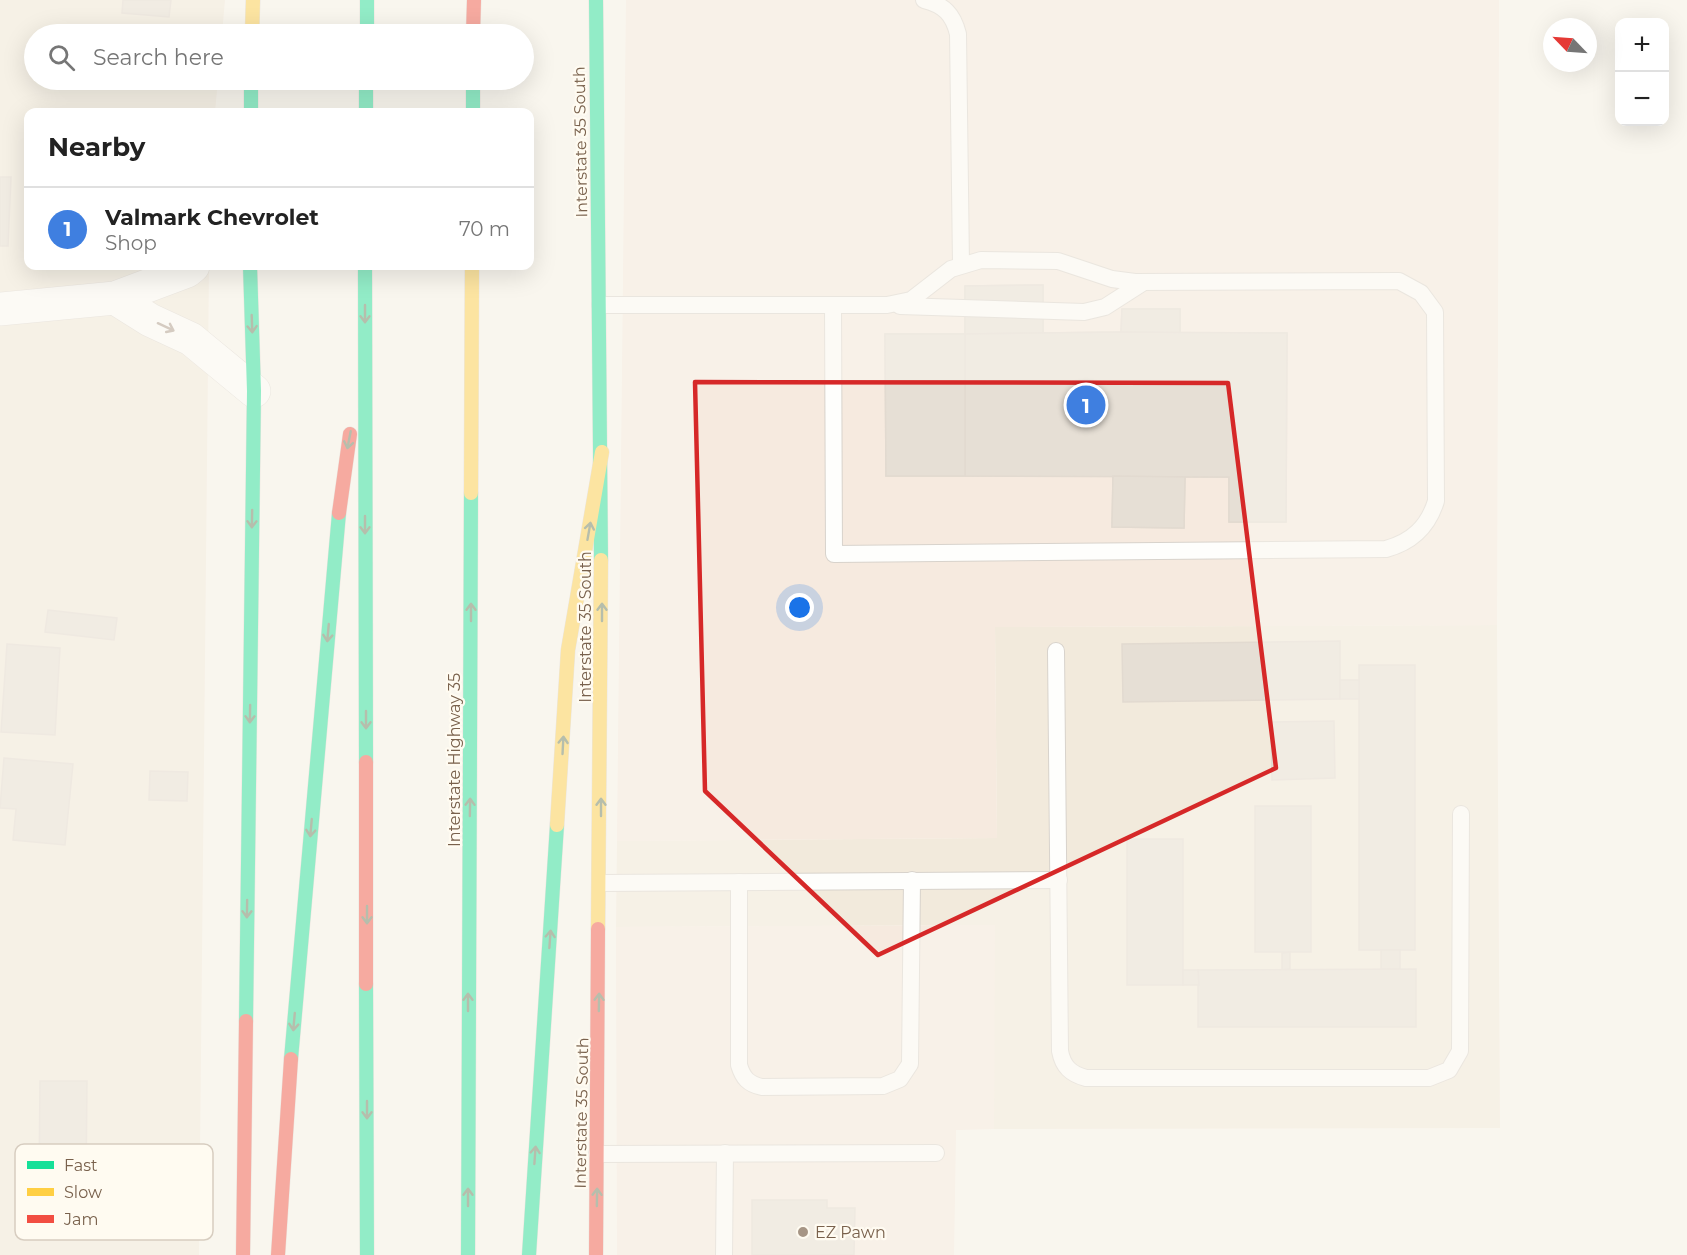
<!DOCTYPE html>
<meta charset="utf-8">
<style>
body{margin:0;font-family:Montserrat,sans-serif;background:#f6f6f6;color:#222}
.controls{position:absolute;right:18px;top:18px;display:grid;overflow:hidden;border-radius:12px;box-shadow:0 6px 24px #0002}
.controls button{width:54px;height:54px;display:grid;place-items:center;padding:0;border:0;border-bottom:2px solid #e0e0e0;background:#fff;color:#222;font:30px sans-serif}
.compass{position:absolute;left:1543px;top:18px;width:54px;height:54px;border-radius:50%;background:#fff;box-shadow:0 6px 24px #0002;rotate:295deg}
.you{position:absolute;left:800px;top:608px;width:21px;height:21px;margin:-15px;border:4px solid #fff;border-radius:50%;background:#1a73e8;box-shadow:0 0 0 9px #1a73e833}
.badge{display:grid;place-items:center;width:39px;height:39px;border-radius:50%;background:#5d564f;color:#fff;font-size:20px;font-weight:700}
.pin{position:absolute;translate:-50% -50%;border:3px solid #fff;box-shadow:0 2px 6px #0006}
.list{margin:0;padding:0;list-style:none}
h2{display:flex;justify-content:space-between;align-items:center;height:78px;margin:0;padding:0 24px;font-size:26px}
h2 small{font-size:20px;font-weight:400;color:#767676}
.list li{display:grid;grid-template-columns:39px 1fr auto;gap:18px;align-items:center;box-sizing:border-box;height:84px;padding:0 24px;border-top:2px solid #e0e0e0}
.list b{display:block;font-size:22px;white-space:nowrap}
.list p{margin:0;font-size:20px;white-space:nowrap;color:#767676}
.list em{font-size:20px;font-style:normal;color:#767676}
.icon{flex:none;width:33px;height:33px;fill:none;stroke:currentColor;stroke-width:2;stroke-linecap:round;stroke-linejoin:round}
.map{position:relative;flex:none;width:1687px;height:1255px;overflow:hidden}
.search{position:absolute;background:#fff;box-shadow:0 6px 24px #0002;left:24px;top:24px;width:510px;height:66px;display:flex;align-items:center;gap:15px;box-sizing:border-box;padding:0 21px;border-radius:33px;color:#767676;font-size:22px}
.panel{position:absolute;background:#fff;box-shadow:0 6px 24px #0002;left:24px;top:108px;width:510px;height:162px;border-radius:12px}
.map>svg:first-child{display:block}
</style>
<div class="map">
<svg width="1687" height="1255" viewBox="0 0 1687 1255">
<rect width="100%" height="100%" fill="#f9f6ee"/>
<g fill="#f2eadc">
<polygon points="0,0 225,0 222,34 34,34 34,80 218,80 215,112 28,112 28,266 209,266 199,1255 0,1255"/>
<polygon points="1497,625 1500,1128 994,1129 994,925 616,927 617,841 997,838 995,627"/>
</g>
<g fill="#f6eadf">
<polygon points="626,0 1499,0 1497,625 995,627 997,838 617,841"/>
<polygon points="995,925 994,1129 956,1130 954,1255 617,1255 616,927"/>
</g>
<g fill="#e6dfd5" stroke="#e2dad0" stroke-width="1.5">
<polygon points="123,0 171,0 169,17 122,13"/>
<polygon points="0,177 11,177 8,246 0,246"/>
<polygon points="1043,285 1043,333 1121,332 1122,309 1180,309 1180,333 1287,333 1286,522 1229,522 1229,477 1185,477 1184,528 1112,527 1113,476 886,476 885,334 965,334 965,286"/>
<polygon points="1043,285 1043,333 965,334 965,286"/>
<polygon points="1122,309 1180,309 1180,333 1121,332"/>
<polygon points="1121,332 1287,333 1286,522 1229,522 1229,477 965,476 965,334"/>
<polygon points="885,334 965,334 965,476 886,476"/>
<polygon points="1113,476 1185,477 1184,528 1112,527"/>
<polygon points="48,610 117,618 114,640 45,632"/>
<polygon points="1340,641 1340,699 1123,702 1122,644"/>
<polygon points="7,644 60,648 55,735 1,732"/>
<rect x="1359" y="665" width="56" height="285"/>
<rect x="1340" y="680" width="19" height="19"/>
<polygon points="1334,721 1335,778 1272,780 1271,722"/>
<polygon points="4,758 73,764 65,845 13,840 16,809 0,808"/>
<polygon points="150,771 188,772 187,801 149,800"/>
<rect x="1255" y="806" width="56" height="146"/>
<rect x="1127" y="839" width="56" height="146"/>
<rect x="1381" y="950" width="19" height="19"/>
<polygon points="1290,952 1290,969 1282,970 1282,953"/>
<polygon points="1416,969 1416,1027 1198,1027 1198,970"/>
<polygon points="1183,970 1198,970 1199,985 1183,985"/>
<polygon points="40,1081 87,1081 86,1183 39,1183"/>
<polygon points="752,1200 827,1200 827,1208 855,1208 854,1255 752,1255"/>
</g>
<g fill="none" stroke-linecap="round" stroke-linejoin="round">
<g stroke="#d8d3cc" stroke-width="18">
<g id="lane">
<path d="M924,0C944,5 953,14 958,34L961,264"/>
<path d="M600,305H887L911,300L951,269L981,260L1058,261L1112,279L1135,282L1399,281L1421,293L1435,312L1436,501C1428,527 1412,542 1386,549L834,554L833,305"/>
<polyline points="900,306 1084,312 1105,307 1144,282"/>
<path d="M1056,651L1060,1051C1063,1067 1071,1074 1086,1078H1429L1449,1070L1460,1051L1461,814"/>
<path d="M739,882V1065C743,1078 748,1084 762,1087L883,1086L900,1079L910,1064L912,880"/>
<polyline points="600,883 1059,880"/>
<polyline points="597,1154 936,1153"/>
<polyline points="724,1255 725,1153"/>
</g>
</g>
<g stroke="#d8d3cc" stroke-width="34">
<g id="street">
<polyline points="115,298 150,320 191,339 254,391"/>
<polyline points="0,309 115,298 187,271 193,266"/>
</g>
</g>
<g stroke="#d9d3cc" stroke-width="15">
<g id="fast">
<polyline points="367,0 367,34"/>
<polyline points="596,0 601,560"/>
<polyline points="251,80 251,112"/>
<polyline points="366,80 366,112"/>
<polyline points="473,80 473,112"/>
<polyline points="365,266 366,762"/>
<polyline points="366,984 367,1255"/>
<polyline points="246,1021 254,391 250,266"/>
<polyline points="291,1059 339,513"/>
<polyline points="468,1255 471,493"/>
<polyline points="529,1255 557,825"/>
</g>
</g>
<g stroke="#d9d3cc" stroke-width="15">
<g id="slow">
<polyline points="252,34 253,0"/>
<polyline points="471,493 472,266"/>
<polyline points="557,825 568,650 602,452"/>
<polyline points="598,929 601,560"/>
</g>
</g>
<g stroke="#d9d3cc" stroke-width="15">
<g id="jam">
<polyline points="473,34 474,0"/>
<polyline points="339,513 350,434"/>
<polyline points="366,762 366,984"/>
<polyline points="243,1255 246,1021"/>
<polyline points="278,1255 291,1059"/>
<polyline points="596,1255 598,929"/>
</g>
</g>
<use href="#lane" stroke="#fefefc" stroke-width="16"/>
<use href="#street" stroke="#fefefc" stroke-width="33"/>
<use href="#fast" stroke="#16e098" stroke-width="14"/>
<use href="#slow" stroke="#ffcf43" stroke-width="14"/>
<use href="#jam" stroke="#f24e42" stroke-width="14"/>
</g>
<defs><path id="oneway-shaft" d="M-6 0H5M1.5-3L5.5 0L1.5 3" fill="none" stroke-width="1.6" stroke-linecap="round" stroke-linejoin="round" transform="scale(1.5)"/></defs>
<g stroke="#657a5b">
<use href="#oneway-shaft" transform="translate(365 314) rotate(90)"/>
<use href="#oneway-shaft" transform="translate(252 324) rotate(88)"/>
<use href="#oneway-shaft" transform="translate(349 440) rotate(101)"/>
<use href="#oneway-shaft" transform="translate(252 519) rotate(91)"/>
<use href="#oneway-shaft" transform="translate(365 525) rotate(90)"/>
<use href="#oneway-shaft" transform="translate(589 531) rotate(-80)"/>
<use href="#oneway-shaft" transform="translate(471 612) rotate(-90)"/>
<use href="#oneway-shaft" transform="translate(602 612) rotate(-90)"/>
<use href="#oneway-shaft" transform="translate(328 633) rotate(95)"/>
<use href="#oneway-shaft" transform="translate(250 714) rotate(91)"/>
<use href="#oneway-shaft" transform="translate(366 720) rotate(90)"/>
<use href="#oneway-shaft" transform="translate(563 745) rotate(-87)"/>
<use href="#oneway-shaft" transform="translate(470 807) rotate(-89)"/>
<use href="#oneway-shaft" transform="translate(601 807) rotate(-90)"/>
<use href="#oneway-shaft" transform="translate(311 828) rotate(95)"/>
<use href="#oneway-shaft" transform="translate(247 909) rotate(91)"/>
<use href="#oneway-shaft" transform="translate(367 915) rotate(90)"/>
<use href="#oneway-shaft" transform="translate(550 939) rotate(-86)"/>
<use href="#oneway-shaft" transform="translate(468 1002) rotate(-90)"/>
<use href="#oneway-shaft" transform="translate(599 1002) rotate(-89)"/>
<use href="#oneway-shaft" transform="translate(294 1022) rotate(95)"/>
<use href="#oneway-shaft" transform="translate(367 1110) rotate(90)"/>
<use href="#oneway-shaft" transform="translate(535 1155) rotate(-86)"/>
<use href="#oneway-shaft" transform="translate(468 1197) rotate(-90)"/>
<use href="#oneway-shaft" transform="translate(597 1197) rotate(-89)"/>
</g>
<use stroke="#a8988a" href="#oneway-shaft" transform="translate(166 327) rotate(25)"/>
<path d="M0 0H1687V1255H0ZM695,382L1228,383L1276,768L878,955L705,791Z" fill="#f9f6ee" fill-opacity=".55" fill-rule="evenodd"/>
<path fill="none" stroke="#d62828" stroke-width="4.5" stroke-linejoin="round" d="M695,382L1228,383L1276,768L878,955L705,791Z"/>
<circle fill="#a69585" stroke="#fffbf1" stroke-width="2" cx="803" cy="1232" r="6"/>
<g text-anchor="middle" stroke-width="4.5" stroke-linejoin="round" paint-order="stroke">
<g font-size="16" fill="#79614c" stroke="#fffbf1">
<text transform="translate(580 142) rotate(-91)" y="6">Interstate 35 South</text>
<text transform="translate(585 627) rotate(-90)" y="6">Interstate 35 South</text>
<text transform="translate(454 760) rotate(-90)" y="6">Interstate Highway 35</text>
<text transform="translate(581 1113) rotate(-89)" y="6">Interstate 35 South</text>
</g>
<g font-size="16" fill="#79614c" stroke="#fffbf1" text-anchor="start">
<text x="815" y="1238">EZ Pawn</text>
</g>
</g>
<rect x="15" y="1144" width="198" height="96" rx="9" fill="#fffbf1" stroke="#d7cdc0" stroke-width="1.5"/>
<rect x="27" y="1161" width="27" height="8" fill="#16e098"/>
<rect x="27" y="1188" width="27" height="8" fill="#ffcf43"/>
<rect x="27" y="1215" width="27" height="8" fill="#f24e42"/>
<g font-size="16" fill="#79614c">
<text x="64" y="1171">Fast</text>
<text x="64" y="1198">Slow</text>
<text x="64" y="1225">Jam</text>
</g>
</svg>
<div class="controls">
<button>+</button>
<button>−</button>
</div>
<svg class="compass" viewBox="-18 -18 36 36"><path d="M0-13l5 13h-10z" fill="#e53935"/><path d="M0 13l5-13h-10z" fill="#767676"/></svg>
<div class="you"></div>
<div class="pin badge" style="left:1086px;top:405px;background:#3f7fe0">1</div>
<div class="search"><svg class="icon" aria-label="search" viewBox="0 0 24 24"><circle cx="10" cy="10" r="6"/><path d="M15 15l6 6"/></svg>Search here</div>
<section class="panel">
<h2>Nearby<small></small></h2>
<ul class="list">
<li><span class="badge" style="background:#3f7fe0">1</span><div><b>Valmark Chevrolet</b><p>Shop</p></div><em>70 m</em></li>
</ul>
</section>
</div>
